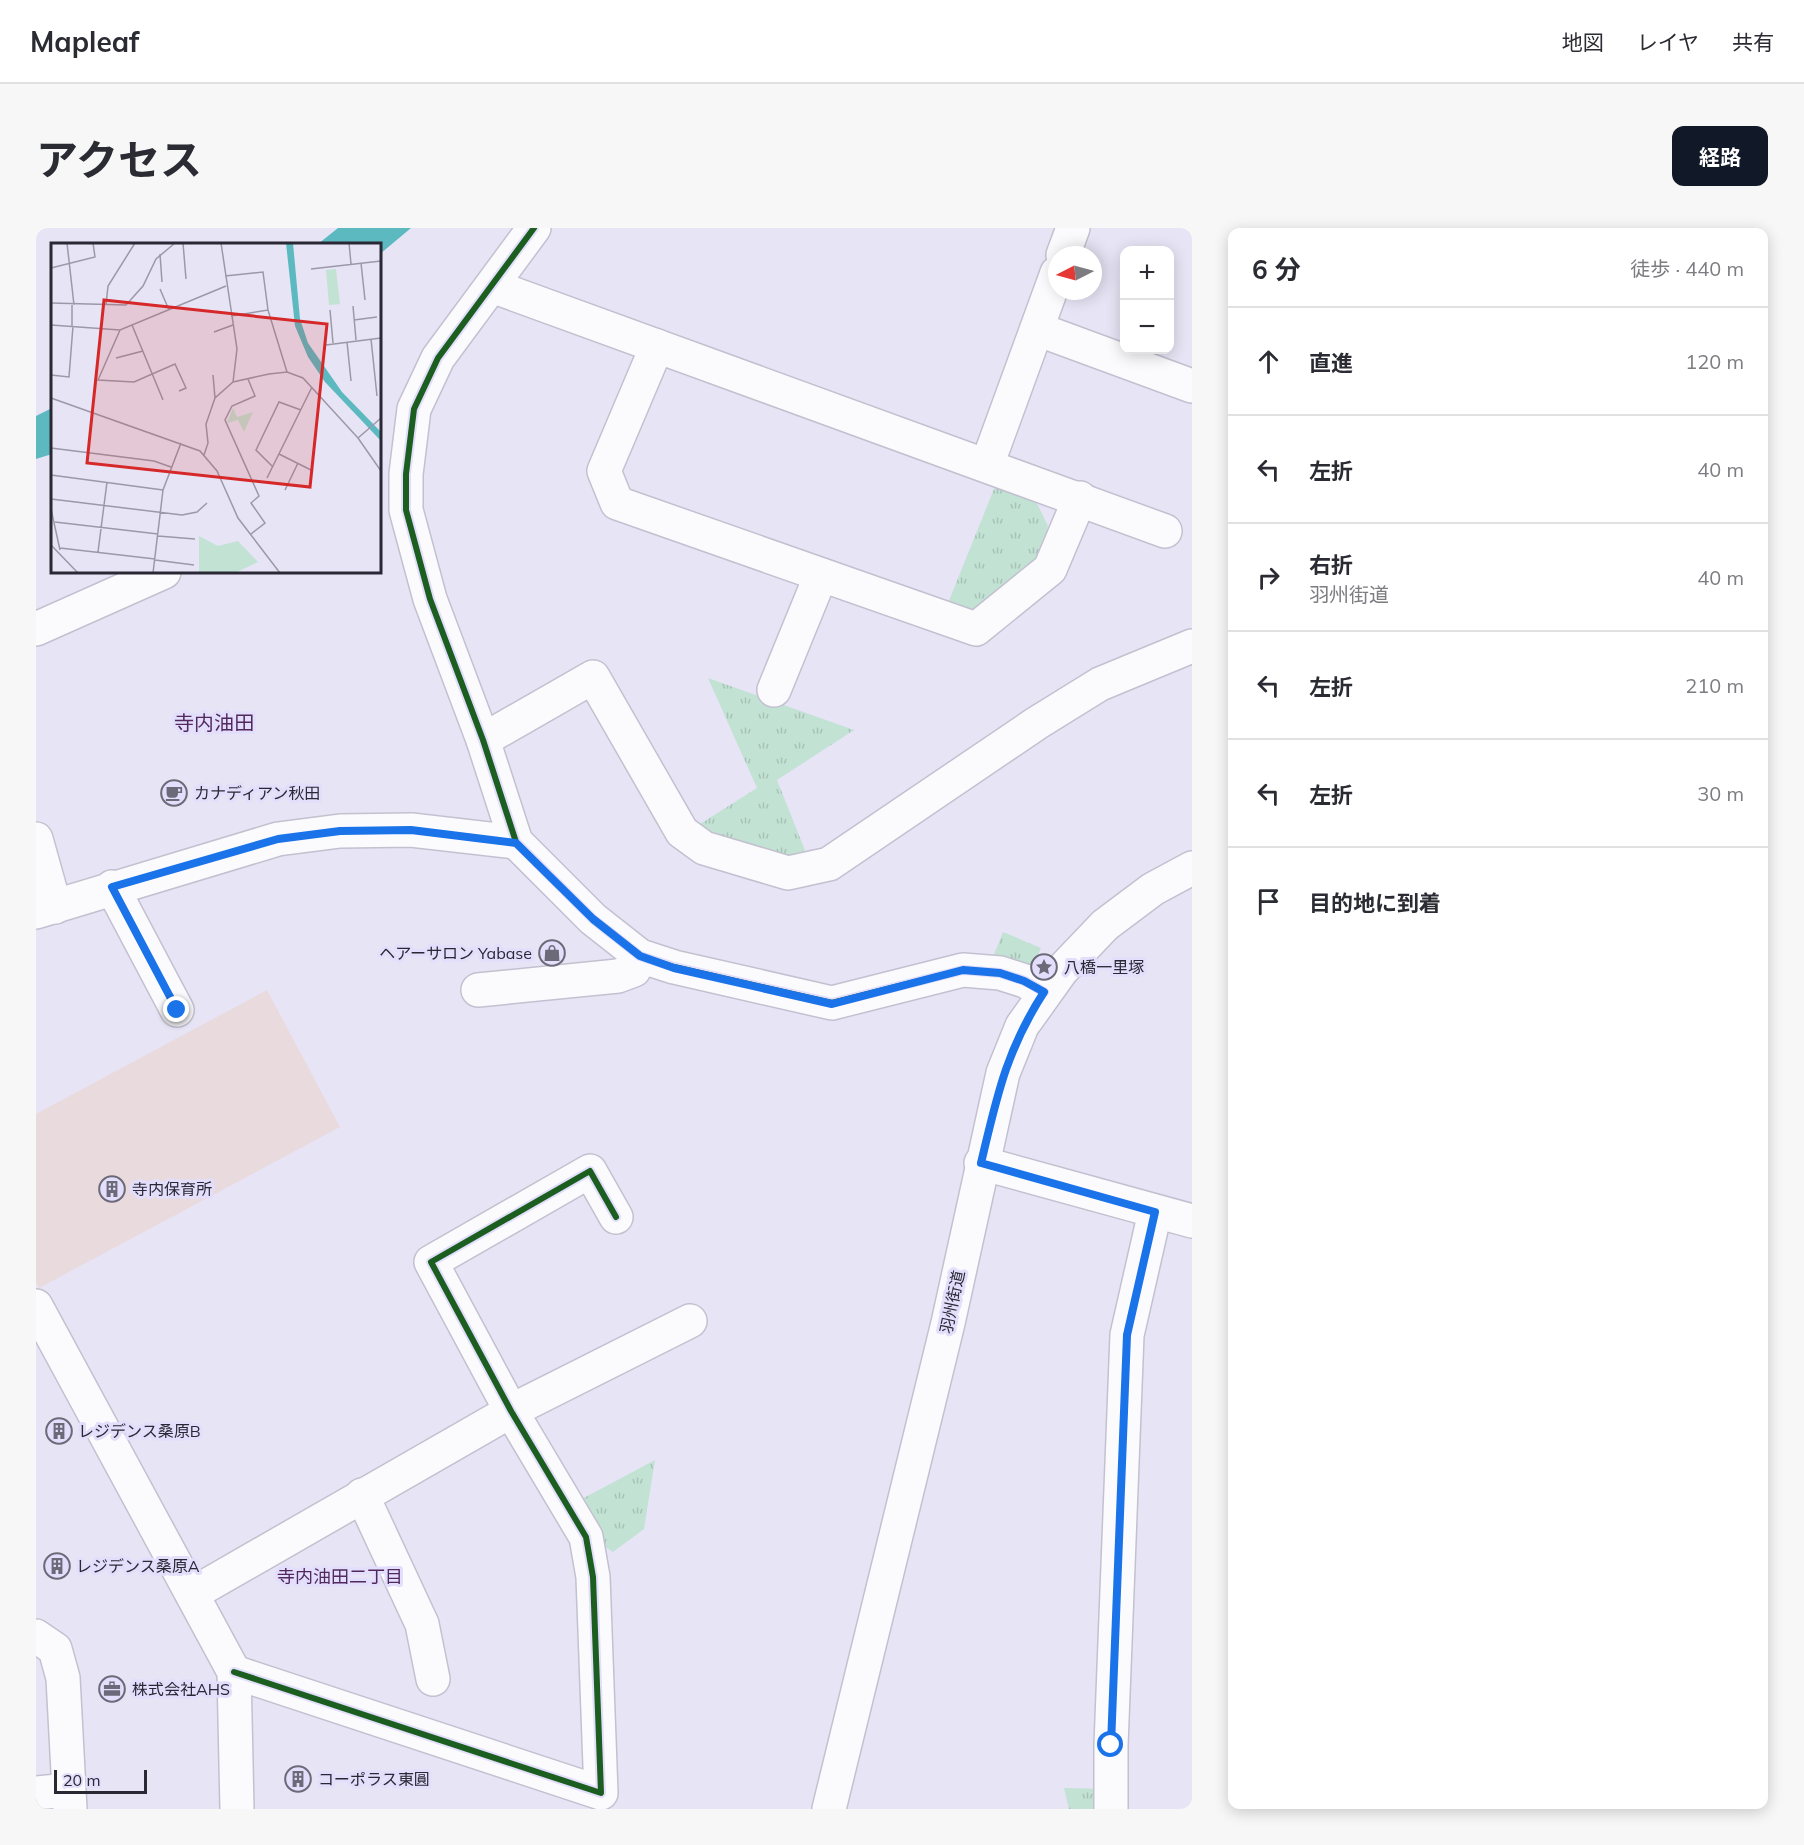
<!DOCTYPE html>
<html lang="ja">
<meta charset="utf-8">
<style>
body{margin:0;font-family:Mulish,"Noto Sans JP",sans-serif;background:#f7f7f7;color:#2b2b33}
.controls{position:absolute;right:18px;top:18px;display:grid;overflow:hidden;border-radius:12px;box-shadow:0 3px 15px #0003}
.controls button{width:54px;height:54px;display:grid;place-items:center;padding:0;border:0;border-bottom:2px solid #e1e1e2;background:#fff;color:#2b2b33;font:30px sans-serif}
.compass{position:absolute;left:1012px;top:18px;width:54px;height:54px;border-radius:50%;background:#fff;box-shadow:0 3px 15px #0003;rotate:264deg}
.scale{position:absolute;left:18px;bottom:15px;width:93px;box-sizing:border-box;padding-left:6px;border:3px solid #2a2835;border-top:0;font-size:16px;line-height:21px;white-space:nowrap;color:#2a2835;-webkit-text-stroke:4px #e2defb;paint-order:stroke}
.stop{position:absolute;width:18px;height:18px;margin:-14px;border:4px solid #1a73e8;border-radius:50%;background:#fff}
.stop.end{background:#1a73e8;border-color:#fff;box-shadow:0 2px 6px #0008}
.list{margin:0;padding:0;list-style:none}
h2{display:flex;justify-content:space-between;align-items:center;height:78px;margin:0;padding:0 24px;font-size:26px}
h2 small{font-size:20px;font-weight:400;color:#7c7c81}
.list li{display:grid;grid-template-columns:39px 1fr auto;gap:18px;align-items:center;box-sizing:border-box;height:108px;padding:0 24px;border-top:2px solid #e1e1e2}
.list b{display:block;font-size:22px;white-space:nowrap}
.list p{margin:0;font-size:20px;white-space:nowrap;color:#7c7c81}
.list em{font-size:20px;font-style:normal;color:#7c7c81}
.icon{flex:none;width:33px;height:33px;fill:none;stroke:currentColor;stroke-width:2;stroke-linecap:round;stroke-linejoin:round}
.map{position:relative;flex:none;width:1156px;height:1581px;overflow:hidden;border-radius:12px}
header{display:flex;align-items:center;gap:36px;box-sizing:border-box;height:84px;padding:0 30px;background:#fff;border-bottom:2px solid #e1e1e2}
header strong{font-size:28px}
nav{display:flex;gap:33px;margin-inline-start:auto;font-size:21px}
.intro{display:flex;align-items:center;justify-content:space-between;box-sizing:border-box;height:144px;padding:0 36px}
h1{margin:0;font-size:42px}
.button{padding:15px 27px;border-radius:12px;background:#111827;color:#fff;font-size:21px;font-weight:700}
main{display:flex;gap:36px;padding:0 36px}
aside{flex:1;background:#fff;border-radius:12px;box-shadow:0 3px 15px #0003}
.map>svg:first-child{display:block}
</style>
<header>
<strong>Mapleaf</strong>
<nav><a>地図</a><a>レイヤ</a><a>共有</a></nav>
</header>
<div class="intro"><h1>アクセス</h1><a class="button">経路</a></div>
<main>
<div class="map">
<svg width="1156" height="1581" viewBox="0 0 1156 1581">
<defs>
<pattern id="grass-tufts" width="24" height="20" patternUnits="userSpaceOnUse" patternTransform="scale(1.5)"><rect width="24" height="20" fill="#c2e2d4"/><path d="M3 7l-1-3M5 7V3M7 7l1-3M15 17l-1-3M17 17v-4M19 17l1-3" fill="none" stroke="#a7c2b7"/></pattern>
</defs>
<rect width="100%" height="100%" fill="#e7e4f5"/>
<polygon fill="#e9dadd" points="231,762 304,899 3,1060 0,1054 0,886"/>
<g fill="url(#grass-tufts)">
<polygon points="960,256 998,269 1012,298 1007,322 985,356 940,384 912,375"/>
<path d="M672,450L818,502L741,552L772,630C740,636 689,613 661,598L721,560Z"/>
<polygon points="967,704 1005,720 992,750 955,734"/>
<polygon points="619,1232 608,1301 577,1324 568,1318 546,1271"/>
<polygon points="1028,1560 1071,1561 1070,1581 1033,1581"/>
</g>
<g fill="#5db9c0">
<polygon points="302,0 375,0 344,26 344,16 282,16"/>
<polygon points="16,180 16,226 0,231 0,188"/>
</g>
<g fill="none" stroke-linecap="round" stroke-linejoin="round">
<g stroke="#c3c1d0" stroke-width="36">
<g id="minor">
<polyline points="498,0 402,130 378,181 370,246 370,282 394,371 447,512 480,614 557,691 604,728 638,739 796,775 927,742 964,745 989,753 1008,764"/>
<polyline points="1027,27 1037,0"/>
<polyline points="456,58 1129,303"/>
<polyline points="1001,101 1156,158"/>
<polyline points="621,118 568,243 581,275 940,401 1014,341 1044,270"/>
<polyline points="951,237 1021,45"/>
<polyline points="0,401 128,344"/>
<polyline points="738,462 785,347"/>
<polyline points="447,512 557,449 646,604 668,620 752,645 793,636 1001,495 1064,456 1156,418"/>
<polyline points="0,611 19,679"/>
<polyline points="76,659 141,782"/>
<polyline points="0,684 242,611 304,603 375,602 480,614"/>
<polyline points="442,762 582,748 598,742 604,728"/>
<polyline points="945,935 1156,993"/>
<polyline points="0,1078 198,1444 201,1581"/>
<polyline points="326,1267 386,1396 397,1451"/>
<polyline points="156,1366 475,1183 654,1093"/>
<polyline points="0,1408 19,1421 27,1450 34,1581"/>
<polyline points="198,1444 565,1565 557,1349 550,1309 475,1183 395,1034 554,943 580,989"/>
<polyline points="0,1565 32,1562"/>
<polyline points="793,1581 912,1095 967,845 986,798 1026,742 1069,697 1117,661 1156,640"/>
<polyline points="1075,1581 1075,1517 1091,1107 1119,984"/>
</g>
</g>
<use href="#minor" stroke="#fbfbfe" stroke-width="33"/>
<g stroke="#e2defb" stroke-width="10">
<g id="cycleway">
<polyline points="498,0 402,130 378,181 370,246 370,282 394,371 447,512 480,614 557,691 604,728 638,739 796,775 927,742 964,745 989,753 1008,764"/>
<polyline points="198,1444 565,1565 557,1349 550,1309 475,1183 395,1034 554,943 580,989"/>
</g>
</g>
<use href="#cycleway" stroke="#1b5e20" stroke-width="6"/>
</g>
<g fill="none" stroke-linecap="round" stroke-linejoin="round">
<path stroke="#1a73e8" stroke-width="8" d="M141,782L76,659L242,611L304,603L375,602L480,615L557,691L604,728L638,740L796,776L927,742L964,745L988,753L1008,764C970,823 961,868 945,935L1119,984L1091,1107L1075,1517"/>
</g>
<defs>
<g id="cafe-ring" transform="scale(1.35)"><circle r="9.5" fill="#e2defb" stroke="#6c6a78" stroke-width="1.5"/><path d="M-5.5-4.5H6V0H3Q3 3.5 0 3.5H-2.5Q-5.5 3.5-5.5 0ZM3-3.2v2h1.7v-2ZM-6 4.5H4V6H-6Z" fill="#6c6a78"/></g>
<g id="shop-ring" transform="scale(1.35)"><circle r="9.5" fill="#e2defb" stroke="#6c6a78" stroke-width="1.5"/><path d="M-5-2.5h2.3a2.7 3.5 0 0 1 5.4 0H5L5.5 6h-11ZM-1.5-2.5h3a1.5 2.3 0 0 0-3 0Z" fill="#6c6a78"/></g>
<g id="sight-ring" transform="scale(1.35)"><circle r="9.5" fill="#e2defb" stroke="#6c6a78" stroke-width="1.5"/><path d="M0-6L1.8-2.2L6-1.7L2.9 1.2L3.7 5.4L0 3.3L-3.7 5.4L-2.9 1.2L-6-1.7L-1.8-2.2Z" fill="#6c6a78"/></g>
<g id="building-ring" transform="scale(1.35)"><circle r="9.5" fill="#e2defb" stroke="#6c6a78" stroke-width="1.5"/><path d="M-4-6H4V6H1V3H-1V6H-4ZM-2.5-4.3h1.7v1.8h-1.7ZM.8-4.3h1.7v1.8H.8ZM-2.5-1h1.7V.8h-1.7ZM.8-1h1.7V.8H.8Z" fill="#6c6a78"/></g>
<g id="office-ring" transform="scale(1.35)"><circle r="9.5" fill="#e2defb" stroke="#6c6a78" stroke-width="1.5"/><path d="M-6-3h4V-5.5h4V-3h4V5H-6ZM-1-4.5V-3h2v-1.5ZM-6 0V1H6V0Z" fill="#6c6a78"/></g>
</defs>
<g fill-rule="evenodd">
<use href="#cafe-ring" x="138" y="565"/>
<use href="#shop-ring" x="516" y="725"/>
<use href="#sight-ring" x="1008" y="739"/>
<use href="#building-ring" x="76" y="961"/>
<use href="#building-ring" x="23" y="1203"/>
<use href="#building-ring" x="21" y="1338"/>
<use href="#office-ring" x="76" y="1461"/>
<use href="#building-ring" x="262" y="1551"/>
</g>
<g text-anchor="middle" stroke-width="6" stroke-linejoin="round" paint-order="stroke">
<g font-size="16" fill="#2a2835" stroke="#e2defb" text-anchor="start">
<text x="158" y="571">カナディアン秋田</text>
<text x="496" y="731" text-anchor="end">ヘアーサロン Yabase</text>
<text x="1028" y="745">八橋一里塚</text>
<text x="96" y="967">寺内保育所</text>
<text x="42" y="1209">レジデンス桑原B</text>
<text x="40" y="1344">レジデンス桑原A</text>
<text x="96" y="1467">株式会社AHS</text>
<text x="282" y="1557">コーポラス東圓</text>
</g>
<g font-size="16" fill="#2a2835" stroke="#e2defb">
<text transform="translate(916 1074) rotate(-78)" y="6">羽州街道</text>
</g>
<g font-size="18" fill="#52295f" stroke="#e2defb">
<text x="304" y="1355">寺内油田二丁目</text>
</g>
<g font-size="20" fill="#52295f" stroke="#e2defb">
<text x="178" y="502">寺内油田</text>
</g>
</g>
<g transform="translate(15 15)">
<rect width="330" height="330" fill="#e7e4f5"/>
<path d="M285,26L289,61L278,62L275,27ZM182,165L186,174L202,169L193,189L187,177L176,180Z" fill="#c2e2d4"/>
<path d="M148,293L167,303L187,298L207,319L184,330H148Z" fill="#c2e2d4"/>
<path d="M235,0H242L249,76L257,100L291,149L330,189V198L274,139L257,114L244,83Z" fill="#5db9c0"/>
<path fill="none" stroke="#9b99a8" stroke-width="1.5" d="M16,0L23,62M132,0L135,36M170,0L186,106L182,139M298,0L300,21M109,11L111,39M310,20L314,57M0,25L44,14L42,0M260,26L330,18M174,33L212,29L217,67M109,46L118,67M0,60L75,62L92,43L105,16L124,0M21,62V83M55,62L57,43L84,0M302,63L305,97M279,67L282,100M180,73L217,67L236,129M303,77L326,74M0,82L69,87L175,43M81,82L112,157M69,87L47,137L83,139L124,121L135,145L128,148M163,89L182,82M320,96L326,153M296,99L300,138M275,102L330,95M65,115L92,108M0,132L18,134L22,83M162,132L164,155M197,136L204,153L181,163L174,177L208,253L200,260L214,280L200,291M0,155L149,208L166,228L187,275L229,330M307,195L330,228M0,205L103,218L120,224M228,211L262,228M153,212L157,200L155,181L164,155L182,139L218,131L236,129L252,135L307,195L330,175M222,224L205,207L228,159L250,167M0,232L112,247M216,235L261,144M234,247L247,220M0,256L131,272L146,269L156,260M0,266L9,307M4,279L107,291M107,293L144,296M0,302L27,330M9,305L104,316M47,309L56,239M104,317L143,322M102,330L112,247L130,200"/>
<path fill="#d62828" fill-opacity="0.15" stroke="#d62828" stroke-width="3" d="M53,57L276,81L259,244L36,220Z"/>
<rect width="330" height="330" fill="none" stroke="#2a2835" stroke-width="3"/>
</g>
</svg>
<div class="controls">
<button>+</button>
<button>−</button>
</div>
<svg class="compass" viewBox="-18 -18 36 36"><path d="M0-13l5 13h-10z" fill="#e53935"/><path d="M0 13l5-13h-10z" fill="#7c7c81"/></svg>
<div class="scale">20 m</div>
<div class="stop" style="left:1075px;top:1517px"></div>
<div class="stop end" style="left:141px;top:782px"></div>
</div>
<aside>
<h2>6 分<small>徒歩 · 440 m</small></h2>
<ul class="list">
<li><svg class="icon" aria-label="ahead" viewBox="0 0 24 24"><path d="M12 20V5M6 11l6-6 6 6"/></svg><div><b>直進</b></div><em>120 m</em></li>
<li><svg class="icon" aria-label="left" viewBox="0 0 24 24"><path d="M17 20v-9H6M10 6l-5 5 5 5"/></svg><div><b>左折</b></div><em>40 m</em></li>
<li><svg class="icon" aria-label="right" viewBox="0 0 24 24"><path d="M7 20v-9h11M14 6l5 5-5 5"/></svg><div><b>右折</b><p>羽州街道</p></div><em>40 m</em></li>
<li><svg class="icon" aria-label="left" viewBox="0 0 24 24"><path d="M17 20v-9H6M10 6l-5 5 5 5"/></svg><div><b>左折</b></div><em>210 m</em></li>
<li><svg class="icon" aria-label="left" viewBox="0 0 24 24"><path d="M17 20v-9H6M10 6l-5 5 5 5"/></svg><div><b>左折</b></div><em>30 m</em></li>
<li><svg class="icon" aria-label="arrive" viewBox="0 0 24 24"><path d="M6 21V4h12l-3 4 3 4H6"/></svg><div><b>目的地に到着</b></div></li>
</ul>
</aside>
</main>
